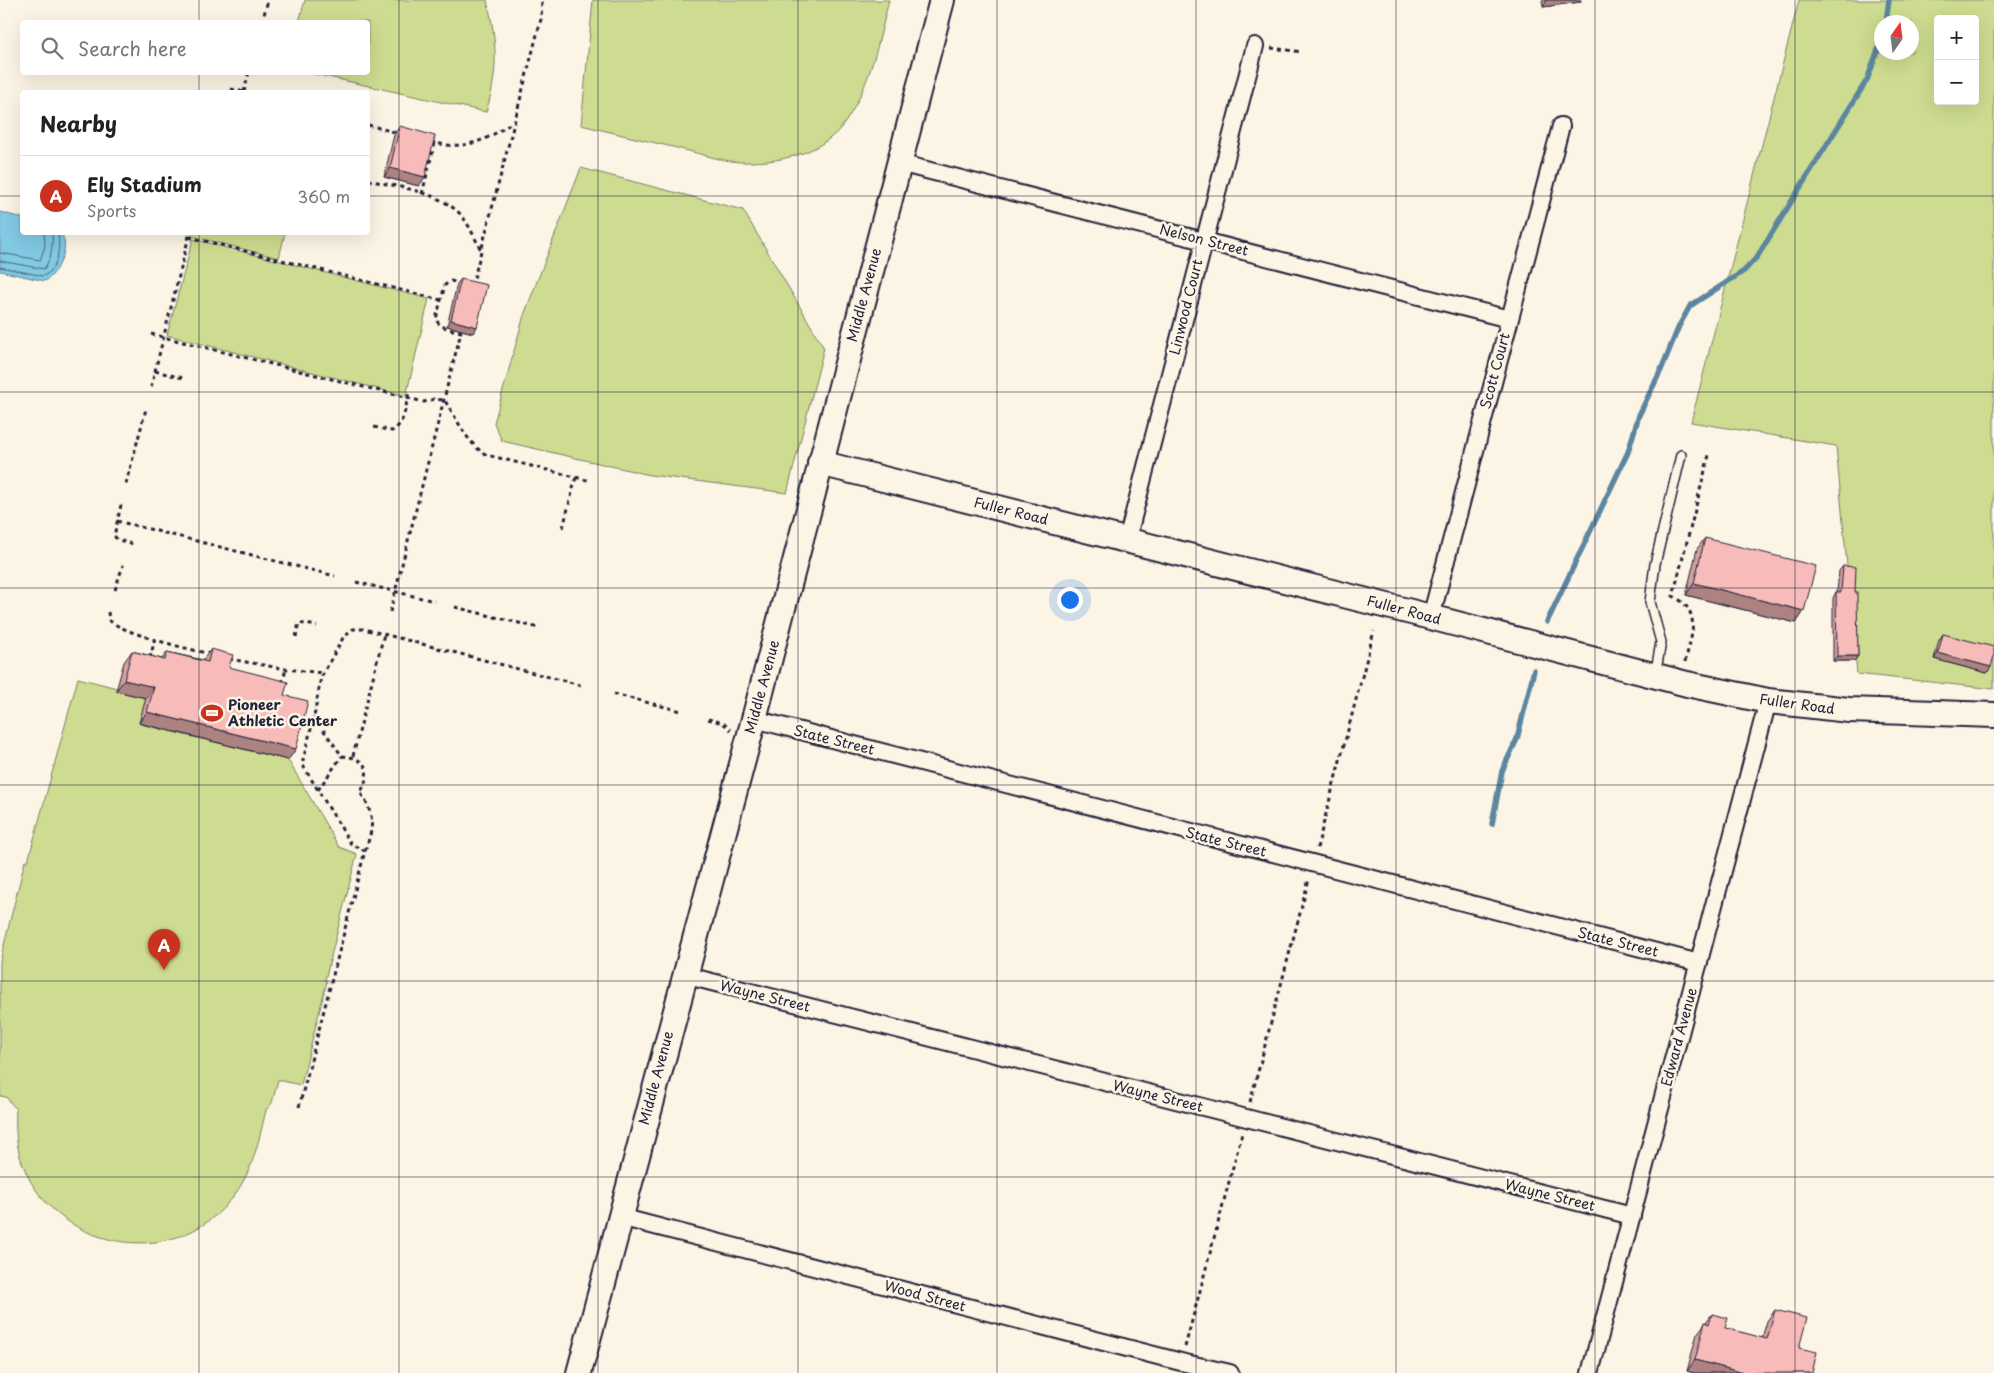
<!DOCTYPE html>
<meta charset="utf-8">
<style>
body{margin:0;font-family:"Playpen Sans",sans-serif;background:#f2f2f2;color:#222}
.controls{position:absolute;right:15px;top:15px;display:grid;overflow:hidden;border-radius:5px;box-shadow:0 5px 20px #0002}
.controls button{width:45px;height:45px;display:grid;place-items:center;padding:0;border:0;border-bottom:1px solid #e0e0e0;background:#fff;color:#222;font:25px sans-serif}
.compass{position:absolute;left:1874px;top:15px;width:45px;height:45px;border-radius:50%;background:#fff;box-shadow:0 5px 20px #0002;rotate:14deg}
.you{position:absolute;left:1069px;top:599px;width:18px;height:18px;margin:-12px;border:4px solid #fff;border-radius:50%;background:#1a73e8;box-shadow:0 0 0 8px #1a73e833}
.badge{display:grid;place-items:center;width:32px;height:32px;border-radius:50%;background:#c8321e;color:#fff;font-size:16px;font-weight:700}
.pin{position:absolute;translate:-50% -41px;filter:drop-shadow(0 1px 2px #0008)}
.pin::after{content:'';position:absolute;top:26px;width:18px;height:15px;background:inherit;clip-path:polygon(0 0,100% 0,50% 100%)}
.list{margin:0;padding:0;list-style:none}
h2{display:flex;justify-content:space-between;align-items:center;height:65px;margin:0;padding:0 20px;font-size:21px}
h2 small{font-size:16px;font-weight:400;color:#767676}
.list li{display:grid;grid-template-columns:32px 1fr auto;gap:15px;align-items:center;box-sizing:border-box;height:80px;padding:0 20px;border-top:1px solid #e0e0e0}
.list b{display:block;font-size:19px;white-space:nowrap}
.list p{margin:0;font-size:16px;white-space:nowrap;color:#767676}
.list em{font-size:16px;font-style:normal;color:#767676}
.icon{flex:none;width:28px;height:28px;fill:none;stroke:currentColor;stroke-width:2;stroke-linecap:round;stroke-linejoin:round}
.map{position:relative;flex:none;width:1994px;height:1373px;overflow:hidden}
.search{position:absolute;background:#fff;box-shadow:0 5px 20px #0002;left:20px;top:20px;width:350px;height:55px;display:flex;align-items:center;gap:12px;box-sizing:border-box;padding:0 18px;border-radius:5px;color:#767676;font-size:19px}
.panel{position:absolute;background:#fff;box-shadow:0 5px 20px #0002;left:20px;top:90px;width:350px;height:145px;border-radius:5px}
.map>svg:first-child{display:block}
</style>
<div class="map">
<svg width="1994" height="1373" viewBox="0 0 1994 1373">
<rect width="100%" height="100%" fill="#fcf5e5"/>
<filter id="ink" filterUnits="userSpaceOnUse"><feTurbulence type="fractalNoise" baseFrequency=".02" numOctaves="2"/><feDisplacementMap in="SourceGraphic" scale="10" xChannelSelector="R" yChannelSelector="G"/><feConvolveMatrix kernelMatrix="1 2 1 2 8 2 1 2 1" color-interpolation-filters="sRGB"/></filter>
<g filter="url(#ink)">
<g fill="#cddc90" stroke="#787f66" fill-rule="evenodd">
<path d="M305,0H487C497,41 499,71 486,112L310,73L368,72V22H299Z"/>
<path d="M593,0H889C879,41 870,85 846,121C825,152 784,162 748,162C727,163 705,155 685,150C650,142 616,133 581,125Z"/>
<path d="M1799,0H1994V689L1857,674L1836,446L1691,422ZM1938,19H1975V101H1938ZM1882,22H1912V52H1882Z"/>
<polygon points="581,168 743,210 824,348 787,493 650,475 502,441 494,423 524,315"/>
<polygon points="192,233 192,232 285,233 279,258 191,236"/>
<polygon points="193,239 429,299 406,396 167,335"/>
<path d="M78,678L117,688L116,691L150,686L140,724L288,760L339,847L357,854L325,980L327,981L301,1085L278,1080L272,1103L266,1110C258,1144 252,1176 228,1203C170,1271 54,1248 23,1165C16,1148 15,1128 16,1109L6,1097L0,1096V961L25,861H28Z"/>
</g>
<path fill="#82c9e3" stroke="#5c86a0" d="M0,212L22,218V232L61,233C71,246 58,274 45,281L0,271Z"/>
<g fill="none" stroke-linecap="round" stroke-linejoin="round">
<g stroke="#48657e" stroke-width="1">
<polyline points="0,253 40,260 45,246 44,232"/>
<path d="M0,261L44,269C52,257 53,246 52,232"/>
<path d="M0,267L43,276C59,270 60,246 58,232"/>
</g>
<g stroke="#5c86a0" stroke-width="5.5">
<polyline points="1886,22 1889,0"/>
<polyline points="1547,622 1628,452 1639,415 1661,370 1679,326 1690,306 1744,271 1757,257 1867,80 1882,39"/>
<polyline points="1492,824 1502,771 1517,739 1534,670"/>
</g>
<g stroke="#22223b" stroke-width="12">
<polyline id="lane" points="1655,676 1661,642 1650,602 1655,564 1681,455"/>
</g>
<g stroke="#22223b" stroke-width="20">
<g id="street">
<polyline points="899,163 1509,319"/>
<polyline points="1127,540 1255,46"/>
<polyline points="1431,617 1561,126"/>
<polyline points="754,719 1699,963"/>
<polyline points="684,975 1632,1216"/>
<polyline points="620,1217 1181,1362 1230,1373"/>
<polyline points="1590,1373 1768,701"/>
</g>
</g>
<g stroke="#22223b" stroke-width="28">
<g id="secondary">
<polyline points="820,463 1415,613 1687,684 1768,701 1849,710 1994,715"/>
<polyline points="579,1373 754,719 942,0"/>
</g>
</g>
<g stroke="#22223b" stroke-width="3" stroke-dasharray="4 4" stroke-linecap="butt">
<polyline points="262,22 268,0"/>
<polyline points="1271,48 1302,52"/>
<polyline points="231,89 244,92"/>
<polyline points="244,92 249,72"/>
<polyline points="368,125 398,133"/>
<path d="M431,142C466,151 485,141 513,122"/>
<path d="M368,180C397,187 440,191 462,216C470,226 475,239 481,250"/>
<polyline points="422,194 435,143"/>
<polyline points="189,237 441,300"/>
<path d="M462,284L451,281L445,285L436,319C439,329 456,330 465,333"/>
<polyline points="472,286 541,19 542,0"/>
<path d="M151,334L424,402L434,399L444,400C458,418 465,443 487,455L591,481"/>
<polyline points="155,371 183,378"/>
<polyline points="151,387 190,232"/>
<path d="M374,427L392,431C405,424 405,407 409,393"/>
<polyline points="126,484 146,409"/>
<polyline points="121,505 114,536 118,540 133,544"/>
<polyline points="117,521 335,576"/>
<polyline points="563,528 576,477"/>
<polyline points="356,582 434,601"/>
<polyline points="115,590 123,565"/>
<polyline points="455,607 539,628"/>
<path d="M108,612L109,620C124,634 188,649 211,654"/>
<polyline points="390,612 461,332"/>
<polyline points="296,637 299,623 317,626"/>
<polyline points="150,658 155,639"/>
<polyline points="229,659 286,669 323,673"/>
<path d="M1685,662C1691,637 1703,611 1673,596L1709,455"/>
<polyline points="282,683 286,669"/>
<polyline points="614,694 681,711"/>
<path d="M314,717L342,756C354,757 360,759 367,769L365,785L360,792C375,815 374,826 365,851"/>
<polyline points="708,719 723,723 731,730"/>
<polyline points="353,756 384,634"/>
<polyline points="318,790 342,756"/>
<polyline points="1317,848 1374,631"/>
<polyline points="1250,1102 1309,879"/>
<polyline points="299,1107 365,851 351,844 302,764 314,717 321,677 343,638 353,629 364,629 584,686"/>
<polyline points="1185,1347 1242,1133"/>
</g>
<use href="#lane" stroke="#fcf5e5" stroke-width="9"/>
<use href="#street" stroke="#fcf5e5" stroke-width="16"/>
<use href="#secondary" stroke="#fcf5e5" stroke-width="24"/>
</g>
<g fill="#d4a19f" stroke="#22223b">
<polygon points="1542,0 1581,0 1580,2 1543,7"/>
<polygon points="400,126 419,186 384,177 394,135"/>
<polygon points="461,279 473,333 447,326 457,284"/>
<polygon points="1705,538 1804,611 1796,623 1686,595 1697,549"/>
<polygon points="1843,566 1855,592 1858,656 1854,661 1833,661 1833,598 1836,592 1837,592 1839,571"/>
<polygon points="1943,634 1991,667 1987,673 1934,659 1939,640"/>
<polygon points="211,649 229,667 284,695 288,760 139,723 146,698 116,691 124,662 132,651 162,659 167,652 203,660"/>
<polygon points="1775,1310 1799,1348 1812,1373 1694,1373 1687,1371 1697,1334 1712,1314 1725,1328 1762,1338 1767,1321"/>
</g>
<g fill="#ad8382" stroke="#22223b">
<polygon points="1547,0 1581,0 1580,2 1543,7"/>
<polygon points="390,168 425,177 419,186 384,177"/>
<polygon points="451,320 477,327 473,333 447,326"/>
<polygon points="1694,583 1804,611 1796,623 1686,595"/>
<polygon points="1938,653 1991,667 1987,673 1934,659"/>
<polygon points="1837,656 1858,656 1854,661 1833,661"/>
<polygon points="124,680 154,687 146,698 116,691"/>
<polygon points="147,712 296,749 288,760 139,723"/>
<polygon points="1695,1360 1744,1373 1694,1373 1687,1371"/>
</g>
<g fill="#f7bbb9" stroke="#22223b">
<polygon points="400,126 435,136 425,177 390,168"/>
<polygon points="461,279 487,285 477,327 451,320"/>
<polygon points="1705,538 1816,566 1804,611 1694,583"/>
<polygon points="1843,566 1856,567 1855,592 1857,592 1858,656 1837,656 1836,592 1841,592"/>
<polygon points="1943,634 1994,647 1994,656 1991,667 1938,653"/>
<polygon points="211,649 233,655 229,667 288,682 284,695 308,701 296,749 147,712 154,687 124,680 132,651 165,660 167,652 208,662"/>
<polygon points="1775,1310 1807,1318 1799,1348 1817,1352 1812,1373 1744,1373 1695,1360 1705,1322 1709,1324 1712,1314 1728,1318 1725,1328 1767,1339"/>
</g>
</g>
<path fill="none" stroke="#22223b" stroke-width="1" stroke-opacity="0.55" d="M199,0V22M399,0V1373M598,0V1373M798,0V1373M997,0V1373M1196,0V1373M1396,0V1373M1595,0V1373M1795,0V1373M199,72V92M0,196H22M368,196H1994M199,232V1373M0,392H1994M0,588H1994M0,785H1994M0,981H1994M0,1177H1994"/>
<defs>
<g id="stadium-bare" transform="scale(1.725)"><path d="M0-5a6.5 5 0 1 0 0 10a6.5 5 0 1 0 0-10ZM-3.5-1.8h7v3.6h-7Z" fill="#c8321e" stroke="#fcf5e5" stroke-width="2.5" paint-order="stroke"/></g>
</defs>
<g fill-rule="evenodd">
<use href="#stadium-bare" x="212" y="713"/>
</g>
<g text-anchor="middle" stroke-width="5" stroke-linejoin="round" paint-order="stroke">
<g font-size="14" fill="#22223b" stroke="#fcf5e5">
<text transform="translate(1204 240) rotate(14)" y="5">Nelson Street</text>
<text transform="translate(864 295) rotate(-75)" y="5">Middle Avenue</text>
<text transform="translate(1186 307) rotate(-76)" y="5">Linwood Court</text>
<text transform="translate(1495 371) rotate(-75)" y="5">Scott Court</text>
<text transform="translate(1011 511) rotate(14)" y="5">Fuller Road</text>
<text transform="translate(1404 610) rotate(15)" y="5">Fuller Road</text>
<text transform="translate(762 687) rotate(-75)" y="5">Middle Avenue</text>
<text transform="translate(1797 704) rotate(8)" y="5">Fuller Road</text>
<text transform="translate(834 740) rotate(14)" y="5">State Street</text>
<text transform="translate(1226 842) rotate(14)" y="5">State Street</text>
<text transform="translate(1618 942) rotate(14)" y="5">State Street</text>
<text transform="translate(765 996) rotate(14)" y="5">Wayne Street</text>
<text transform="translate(1679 1037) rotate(-75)" y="5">Edward Avenue</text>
<text transform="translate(656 1078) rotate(-75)" y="5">Middle Avenue</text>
<text transform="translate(1158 1096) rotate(14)" y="5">Wayne Street</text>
<text transform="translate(1550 1195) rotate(14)" y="5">Wayne Street</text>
<text transform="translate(925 1296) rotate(15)" y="5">Wood Street</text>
</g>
<g font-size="14" font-weight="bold" fill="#22223b" stroke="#fcf5e5" text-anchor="start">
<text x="228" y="710">Pioneer<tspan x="228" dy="16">Athletic Center</tspan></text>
</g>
</g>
</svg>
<div class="controls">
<button>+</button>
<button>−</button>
</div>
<svg class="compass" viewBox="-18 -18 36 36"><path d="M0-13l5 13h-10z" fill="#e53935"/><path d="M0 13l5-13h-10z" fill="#767676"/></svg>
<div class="you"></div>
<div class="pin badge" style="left:164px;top:970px">A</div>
<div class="search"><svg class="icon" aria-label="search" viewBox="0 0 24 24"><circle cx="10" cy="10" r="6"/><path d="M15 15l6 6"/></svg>Search here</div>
<section class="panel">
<h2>Nearby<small></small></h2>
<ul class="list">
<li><span class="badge">A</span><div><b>Ely Stadium</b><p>Sports</p></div><em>360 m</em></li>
</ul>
</section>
</div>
